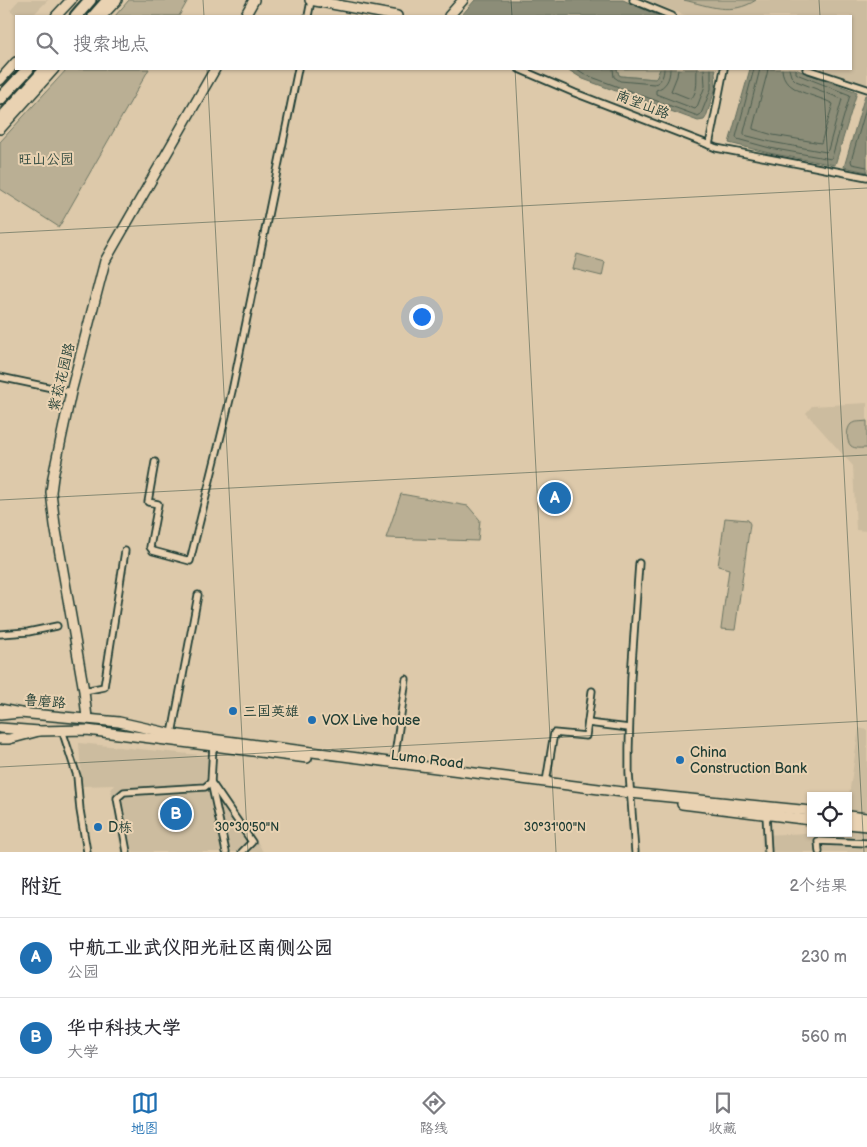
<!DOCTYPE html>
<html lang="zh">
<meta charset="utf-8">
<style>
body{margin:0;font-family:"Balsamiq Sans","LXGW WenKai TC",sans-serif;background:#f2f2f3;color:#2b2b33}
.controls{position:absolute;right:15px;bottom:15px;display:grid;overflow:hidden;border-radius:0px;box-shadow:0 1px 4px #0004}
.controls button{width:45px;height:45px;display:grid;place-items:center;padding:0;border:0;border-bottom:1px solid #e1e1e2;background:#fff;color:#2b2b33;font:25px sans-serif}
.you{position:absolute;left:421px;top:316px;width:18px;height:18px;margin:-12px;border:4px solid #fff;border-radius:50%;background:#1a73e8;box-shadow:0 0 0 8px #1a73e833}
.badge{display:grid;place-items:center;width:32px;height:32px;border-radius:50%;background:#1f6fb2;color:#fff;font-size:16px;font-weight:700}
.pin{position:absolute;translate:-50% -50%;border:2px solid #fff;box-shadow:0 1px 5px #0006}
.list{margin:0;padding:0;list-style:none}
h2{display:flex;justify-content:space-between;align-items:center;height:65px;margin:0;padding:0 20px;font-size:21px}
h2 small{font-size:16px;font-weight:400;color:#7c7c81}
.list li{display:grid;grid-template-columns:32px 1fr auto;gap:15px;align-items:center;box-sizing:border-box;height:80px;padding:0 20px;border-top:1px solid #e1e1e2}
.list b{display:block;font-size:19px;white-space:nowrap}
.list p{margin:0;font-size:16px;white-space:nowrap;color:#7c7c81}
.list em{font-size:16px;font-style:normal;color:#7c7c81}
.icon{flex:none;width:28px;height:28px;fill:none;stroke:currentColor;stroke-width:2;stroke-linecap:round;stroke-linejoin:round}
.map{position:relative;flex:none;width:867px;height:852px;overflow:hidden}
.search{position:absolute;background:#fff;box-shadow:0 1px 4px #0004;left:15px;right:15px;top:15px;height:55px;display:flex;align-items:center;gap:12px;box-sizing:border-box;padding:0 18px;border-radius:0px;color:#7c7c81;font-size:19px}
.sheet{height:225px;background:#fff}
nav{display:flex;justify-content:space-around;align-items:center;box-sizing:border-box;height:70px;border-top:1px solid #e1e1e2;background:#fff;font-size:14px;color:#7c7c81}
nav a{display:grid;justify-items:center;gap:2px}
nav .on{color:#1f6fb2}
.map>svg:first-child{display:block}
</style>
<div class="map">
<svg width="867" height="852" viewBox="0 0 867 852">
<rect width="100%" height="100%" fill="#ddc9aa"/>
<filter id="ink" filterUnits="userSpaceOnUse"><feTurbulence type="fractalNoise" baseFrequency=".02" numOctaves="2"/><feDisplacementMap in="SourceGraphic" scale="10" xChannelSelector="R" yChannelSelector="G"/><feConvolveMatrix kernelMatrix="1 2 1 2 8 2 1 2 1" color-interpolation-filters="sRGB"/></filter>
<g filter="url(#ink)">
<g fill="#ccbc9f">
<polygon points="19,0 48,0 32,16 17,16 10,10"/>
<polygon points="646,0 867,0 867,85 818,69 851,69 851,16 687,16"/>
<polygon points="867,403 867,531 856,530 853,466 806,413 812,406"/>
<polygon points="859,728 867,730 867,852 762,852 761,835 811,833 848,833 848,802"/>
<polygon points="79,743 209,756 208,781 206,782 211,782 256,839 263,852 121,852 111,789 115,785 82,786"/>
</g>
<g fill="#baaf94" stroke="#6c7664">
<polygon points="129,0 188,0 179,16 115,16"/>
<path d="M684,0H756C732,16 709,6 684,0Z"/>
<polygon points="67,69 149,69 59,227 0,189 0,142"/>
<polygon points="617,69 660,69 657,77 655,79 621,76 619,75"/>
<polygon points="577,254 605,262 602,276 573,269"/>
<path d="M867,421V448C862,448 855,449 851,446C846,441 846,429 851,424C855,421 862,422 867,421Z"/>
<polygon points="401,494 468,506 480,520 478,541 386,538"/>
<polygon points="725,518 748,520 750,524 735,630 721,629 729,569 718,566"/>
</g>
<g fill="#8c8d78" stroke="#606d5d">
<polygon points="475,0 623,0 659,16 461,16"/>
<polygon points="567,69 617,69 619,75 621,76 655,79 657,77 660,69 716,69 715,73 716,86 715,90 706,117 704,120 698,121 583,79"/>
<polygon points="750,69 795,69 857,92 835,165 769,153 729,143"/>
<polygon points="865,95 867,95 867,172 844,167"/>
</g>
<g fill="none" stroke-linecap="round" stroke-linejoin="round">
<g stroke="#4b5d4f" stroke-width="1">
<polyline points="577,69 586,75 698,116 701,114 711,89 711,69"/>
<path d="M613,69L614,77L620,81L654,84C661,83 664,75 664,69"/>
<path d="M670,69C670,79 666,87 656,90V94L695,109L697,107L705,86L704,69"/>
<path d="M678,69L677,76L671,91L691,99C699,90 696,80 697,69"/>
<polyline points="754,69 736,137 737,139 770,148 831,159 832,157 850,95 799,75 796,73 796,69"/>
<polyline points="760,69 744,132 744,135 771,142 826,152 828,150 842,99 796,81 791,76 789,69"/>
<path d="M768,69L767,74L753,127V129L773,135L821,143L833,104C816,94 783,93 782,69"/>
<polyline points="867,105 851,161 852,164 867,167"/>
</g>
<g stroke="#1f3d34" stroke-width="9">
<g id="street">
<polyline points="633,0 672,16"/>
<polyline points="308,16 311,1"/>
<polyline points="519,69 575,93 702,142 716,148 867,177"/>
<polyline points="806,69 867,89"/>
<polyline points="709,145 724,69"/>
<polyline points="0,377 71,392"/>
<polyline points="155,462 148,502 158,504 150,547 153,551 190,561 232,391 298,69"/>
<polyline points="0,634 28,632 57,626"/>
<polyline points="84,691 104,687 125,551"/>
<polyline points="588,723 629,728"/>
<polyline points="62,730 77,776 80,810 87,852"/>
<polyline points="172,734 198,595"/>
<polyline points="213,746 211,782 226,852"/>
<polyline points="394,762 406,679"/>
<polyline points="546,782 554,733 586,736 592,691"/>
<polyline points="213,785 252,842 242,852"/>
<polyline points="766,814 768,852"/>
<polyline points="127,852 117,798 124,792 205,787 211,782"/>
<polyline points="635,852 629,773 629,748 631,677 639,563"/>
<polyline points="819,852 818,841 867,843"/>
</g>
</g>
<g stroke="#1f3d34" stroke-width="12">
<g id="secondary">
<polyline points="310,0 397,16"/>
<polyline points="245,16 254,0"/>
<polyline points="449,16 463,0"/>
<polyline points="0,709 20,713 119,722 172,734 630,793 811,811"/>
<polyline points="87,718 84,691 55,525 51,492 53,477 71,392 105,261 215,69"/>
<polyline points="0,739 9,739 39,731 87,730 307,758"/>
<polyline points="682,804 811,820"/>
<polyline points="848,816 867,818"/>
<polyline points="848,824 867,826"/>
</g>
</g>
<g stroke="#1f3d34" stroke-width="12">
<g id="primary">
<polyline points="56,16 71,0"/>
<polyline points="102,16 117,0"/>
<polyline points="0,80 16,62"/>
<polyline points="0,129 54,69"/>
<polyline points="0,715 20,713"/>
<polyline points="0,728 39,731"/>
</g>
</g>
<g stroke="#1f3d34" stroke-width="15">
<g id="highway">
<polyline points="76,16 90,0"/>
<polyline points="94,16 108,0"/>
<polyline points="0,99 28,69"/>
<polyline points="0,120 46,69"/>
</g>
</g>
<use href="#street" stroke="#e9d2b2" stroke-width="5.5"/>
<use href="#secondary" stroke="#e9d2b2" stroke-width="9"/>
<use href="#primary" stroke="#e9d2b2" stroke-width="9"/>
<use href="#highway" stroke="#e9d2b2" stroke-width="11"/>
</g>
</g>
<path fill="none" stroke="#1f3d34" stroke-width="1" stroke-opacity="0.45" d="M203,0L204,16M511,0L512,16M819,0L820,16M207,69L248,852M515,69L556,852M823,69L864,852M0,233L867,188M0,500L867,455M0,767L867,721"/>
<g fill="#1f6fb2" stroke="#e9d2b2" stroke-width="2">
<circle cx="233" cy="711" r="5"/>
<circle cx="312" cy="720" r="5"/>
<circle cx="680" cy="760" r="5"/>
<circle cx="98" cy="827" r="5"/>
</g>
<g text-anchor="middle" stroke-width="4" stroke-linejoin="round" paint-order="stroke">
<g font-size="14" fill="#1f3d34" stroke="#e9d2b2">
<text transform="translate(643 104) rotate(21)" y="5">南望山路</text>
<text transform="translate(61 377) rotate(-76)" y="5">紫菘花园路</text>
<text transform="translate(45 701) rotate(5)" y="5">鲁磨路</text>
<text transform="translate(427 759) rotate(7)" y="5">Lumo Road</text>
</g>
<g font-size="14" fill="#2e483e" stroke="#e9d2b2">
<text x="46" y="164">旺山公园</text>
</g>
<g font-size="14" fill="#1f3d34" stroke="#e9d2b2" text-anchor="start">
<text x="243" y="716">三国英雄</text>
<text x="322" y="725">VOX Live house</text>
<text x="690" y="757">China<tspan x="690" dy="16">Construction Bank</tspan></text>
<text x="108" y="832">D栋</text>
</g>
</g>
<g font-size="12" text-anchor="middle" fill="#1f3d34" stroke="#e9d2b2" stroke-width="4" stroke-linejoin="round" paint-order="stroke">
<text x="247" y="831">30°30'50"N</text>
<text x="555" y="831">30°31'00"N</text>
</g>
</svg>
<div class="controls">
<button><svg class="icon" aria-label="locate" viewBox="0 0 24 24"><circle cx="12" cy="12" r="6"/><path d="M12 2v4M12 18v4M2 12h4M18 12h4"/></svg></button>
</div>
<div class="you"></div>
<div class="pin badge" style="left:555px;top:498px">A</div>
<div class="pin badge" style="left:176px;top:814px">B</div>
<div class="search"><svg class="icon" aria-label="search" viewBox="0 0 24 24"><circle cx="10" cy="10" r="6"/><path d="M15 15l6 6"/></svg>搜索地点</div>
</div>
<section class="sheet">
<h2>附近<small>2个结果</small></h2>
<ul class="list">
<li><span class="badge">A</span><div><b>中航工业武仪阳光社区南侧公园</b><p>公园</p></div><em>230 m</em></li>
<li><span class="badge">B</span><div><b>华中科技大学</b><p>大学</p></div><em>560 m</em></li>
</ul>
</section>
<nav>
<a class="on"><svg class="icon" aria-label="map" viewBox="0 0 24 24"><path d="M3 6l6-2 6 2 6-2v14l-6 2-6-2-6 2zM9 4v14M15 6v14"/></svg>地图</a>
<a><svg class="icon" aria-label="directions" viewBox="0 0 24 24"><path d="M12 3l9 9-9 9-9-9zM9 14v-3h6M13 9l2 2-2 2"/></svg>路线</a>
<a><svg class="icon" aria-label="saved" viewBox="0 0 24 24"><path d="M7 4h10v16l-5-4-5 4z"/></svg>收藏</a>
</nav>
